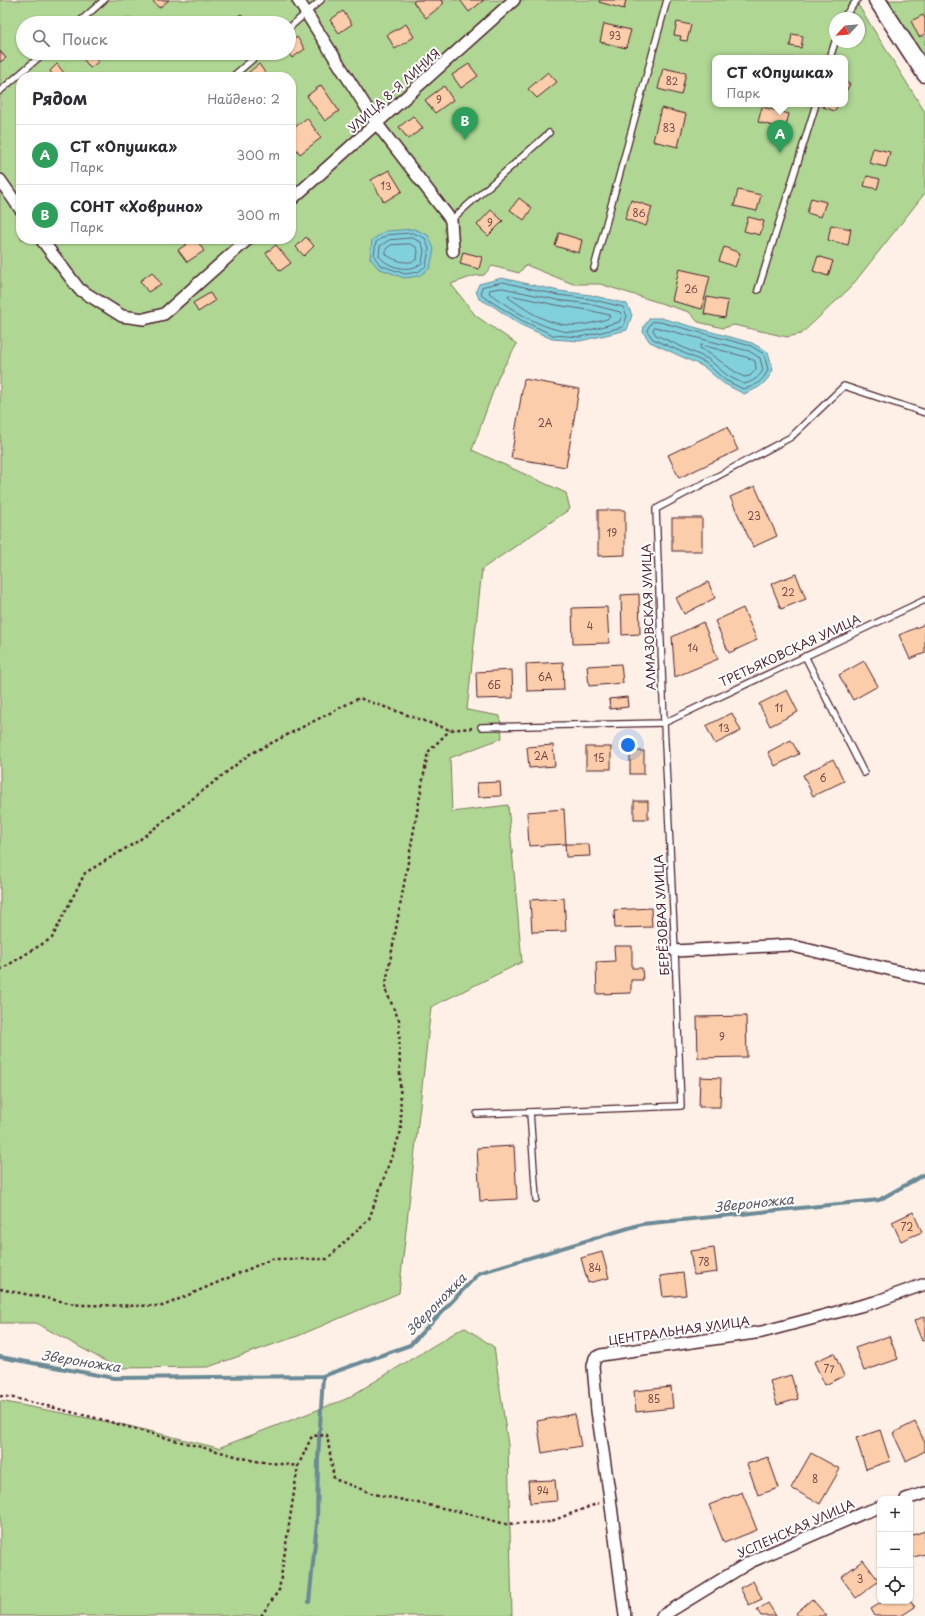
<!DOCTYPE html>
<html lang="ru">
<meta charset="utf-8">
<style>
body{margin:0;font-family:"Playpen Sans",sans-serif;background:#f7f7f7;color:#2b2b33}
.controls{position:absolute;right:12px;bottom:12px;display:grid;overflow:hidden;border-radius:8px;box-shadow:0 1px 3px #0004}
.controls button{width:36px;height:36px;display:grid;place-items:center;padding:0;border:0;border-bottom:1px solid #e1e1e2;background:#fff;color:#2b2b33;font:20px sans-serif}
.compass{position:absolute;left:829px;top:12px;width:36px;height:36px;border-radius:50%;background:#fff;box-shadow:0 1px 3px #0004;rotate:244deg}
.you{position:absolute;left:628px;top:745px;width:14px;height:14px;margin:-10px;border:3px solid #fff;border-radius:50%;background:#1a73e8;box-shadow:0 0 0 6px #1a73e833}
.badge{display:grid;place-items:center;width:26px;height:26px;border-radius:50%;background:#c8321e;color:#fff;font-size:13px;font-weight:700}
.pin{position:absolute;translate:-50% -33px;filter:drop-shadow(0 1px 2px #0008)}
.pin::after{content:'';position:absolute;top:21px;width:14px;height:12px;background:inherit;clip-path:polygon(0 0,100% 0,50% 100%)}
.popup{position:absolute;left:712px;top:55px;width:136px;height:52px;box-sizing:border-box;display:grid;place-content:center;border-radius:8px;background:#fff;filter:drop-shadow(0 1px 3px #0005);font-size:13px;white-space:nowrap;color:#7c7c81}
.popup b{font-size:15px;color:#2b2b33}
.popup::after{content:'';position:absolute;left:50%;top:100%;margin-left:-8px;border:8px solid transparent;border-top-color:#fff}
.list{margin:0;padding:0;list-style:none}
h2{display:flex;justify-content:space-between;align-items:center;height:52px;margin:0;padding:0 16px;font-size:17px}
h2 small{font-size:13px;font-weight:400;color:#7c7c81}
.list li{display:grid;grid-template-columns:26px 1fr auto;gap:12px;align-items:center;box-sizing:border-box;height:60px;padding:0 16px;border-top:1px solid #e1e1e2}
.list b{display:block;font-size:15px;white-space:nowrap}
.list p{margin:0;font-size:13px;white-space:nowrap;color:#7c7c81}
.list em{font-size:13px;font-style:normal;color:#7c7c81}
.icon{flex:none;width:22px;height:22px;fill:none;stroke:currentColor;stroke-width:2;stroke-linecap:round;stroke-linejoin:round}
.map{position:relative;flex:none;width:925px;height:1616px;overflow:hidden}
.search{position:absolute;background:#fff;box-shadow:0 1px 3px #0004;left:16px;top:16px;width:280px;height:44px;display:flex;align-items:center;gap:10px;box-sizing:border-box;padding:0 14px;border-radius:22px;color:#7c7c81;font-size:15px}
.panel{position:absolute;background:#fff;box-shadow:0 1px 3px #0004;left:16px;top:72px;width:280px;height:172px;border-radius:16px}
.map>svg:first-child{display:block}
</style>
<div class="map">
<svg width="925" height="1616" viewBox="0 0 925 1616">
<rect width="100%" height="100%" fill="#fef0e6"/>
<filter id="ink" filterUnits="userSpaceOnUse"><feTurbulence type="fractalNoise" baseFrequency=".025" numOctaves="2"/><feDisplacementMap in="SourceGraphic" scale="8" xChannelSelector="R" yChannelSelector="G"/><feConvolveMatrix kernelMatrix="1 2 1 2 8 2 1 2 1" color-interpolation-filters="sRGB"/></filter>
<g filter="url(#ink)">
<g fill="#afd693" stroke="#7c7a5f" fill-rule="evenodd">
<path d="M0,0H855L925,112V193L850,288L801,334L787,337L734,325L723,328L698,322L689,312L600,284H573L526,265L519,273L492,266L484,275L474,276L451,284L476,316L517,344L499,375L472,450L566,493L570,509L482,569L467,710L500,716L502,738L450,758L452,812L508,805L522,962L431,1007L399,1293L298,1336L208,1367L118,1368L36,1323H0ZM835,18H859V42H835ZM23,23H289V53H23ZM715,58H845V104H715ZM21,77H291V239H21Z"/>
<polygon points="888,0 925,0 925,58"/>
<polygon points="464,1327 494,1347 508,1445 512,1616 0,1616 0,1401 129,1426 218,1448 346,1399"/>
</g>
<g fill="#81d1dd" stroke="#6b8a96">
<polygon points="414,229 428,235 434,249 430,268 419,276 404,278 378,268 370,258 372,240 386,231"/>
<polygon points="502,278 559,291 591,295 627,304 632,315 627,330 580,341 552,339 519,324 493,306 479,299 476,291 479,284"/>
<path d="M650,318H661L752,343L768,352L773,370C765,385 759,388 744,394L723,383L704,367L650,342L643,332L644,326Z"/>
</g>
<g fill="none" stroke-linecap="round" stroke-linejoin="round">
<g stroke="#606672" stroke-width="1">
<polygon points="413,233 425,238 429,249 426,266 418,272 405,274 380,265 374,256 376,242 387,235"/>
<path d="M412,238L421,242L424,250L422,263C410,273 388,268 379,256L380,246L389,240Z"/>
<path d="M410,244L416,247L418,251L417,259C409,266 392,260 386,254V249L391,245Z"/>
<polygon points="503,282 558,295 590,299 623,307 627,316 623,327 580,337 553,335 521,320 482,296 481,291 482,287"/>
<path d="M503,288L557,300L589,304L620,312L622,316L619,322C606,325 593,330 580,332C550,335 512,310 489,293L490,290Z"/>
<path d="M510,295L556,305L588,310L609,315L610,317C605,321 598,321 592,323C558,331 536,317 509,298L508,296Z"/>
<path d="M660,322L751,346L764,354L768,370C763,381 755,387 743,389L725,380L706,363L653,339L647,331L648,328L652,322Z"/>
<path d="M655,327L749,351L760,358L763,370C759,378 752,382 744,384L728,376L708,359L656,335L653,330Z"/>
<path d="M702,345L746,357L755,361L756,369L750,376L744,377C728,369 716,356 700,348V346Z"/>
</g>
<g stroke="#6b8a96" stroke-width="4">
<polyline points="0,1357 114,1378 323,1376 410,1345 479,1273 642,1224 879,1200 925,1174"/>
<polyline points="309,1602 317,1523 318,1459 323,1376"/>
</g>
</g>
<g fill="#fbcdaa" stroke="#4a1f2b">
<polygon points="152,0 169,0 159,8"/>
<polygon points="416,0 441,0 444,3 426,18 413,2"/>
<polygon points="460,0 484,0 469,12"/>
<polygon points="600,0 626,0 624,9 599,2"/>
<polygon points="343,11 352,24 339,33 330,20"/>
<polygon points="241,14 246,23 227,23"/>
<polygon points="923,15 925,19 925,34 919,37 911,21"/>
<polygon points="130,17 134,23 121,23"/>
<polygon points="677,22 691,25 687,41 680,40 681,36 674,35"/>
<polygon points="406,24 414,37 395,49 387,35"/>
<polygon points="604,24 631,30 626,48 600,42"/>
<polygon points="792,34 803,36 801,48 790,46"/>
<polygon points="297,37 305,49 292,58 289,53 289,43"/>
<polygon points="0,51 6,58 0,62"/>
<polygon points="79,53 92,53 98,62 90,68"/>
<polygon points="199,53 210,53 203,58"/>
<polygon points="57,64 67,77 54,77 50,71"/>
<polygon points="259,64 268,77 253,77 249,72"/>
<polygon points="469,64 478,76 461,88 452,75"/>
<polygon points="663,68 686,73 681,95 658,89"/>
<polygon points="548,72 557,82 537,98 528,89"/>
<polygon points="845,82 850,84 845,93"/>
<polygon points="321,85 339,111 325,121 307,96"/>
<polygon points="444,86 453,100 435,113 425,100"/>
<polygon points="824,104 838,104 835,111 823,107"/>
<polygon points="762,107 789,114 785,129 758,122"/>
<polygon points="661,108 686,114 678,147 653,141"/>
<polygon points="413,116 423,128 408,139 399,127"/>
<polygon points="307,118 321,138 300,154 291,142 291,130"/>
<polygon points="873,148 890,152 886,167 869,163"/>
<polygon points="389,170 402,191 384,202 371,180"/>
<polygon points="867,176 880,179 877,189 864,186"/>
<polygon points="738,190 761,195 757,211 734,206"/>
<polygon points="519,198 532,208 524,220 510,210"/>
<polygon points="811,198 826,202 821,217 807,213"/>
<polygon points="631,200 652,207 646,226 625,219"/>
<polygon points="491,210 503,221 488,236 477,225"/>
<polygon points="748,217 764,221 760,235 744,231"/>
<polygon points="831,225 851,229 848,245 828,240"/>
<polygon points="559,233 582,240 579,253 555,246"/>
<polygon points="306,237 314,246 304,256 296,247"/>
<polygon points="194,239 196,239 204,251 187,262 178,250"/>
<polygon points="276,245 291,263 280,271 266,253"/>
<polygon points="724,247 740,253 735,267 719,261"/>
<polygon points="463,252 482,257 479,269 460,264"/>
<polygon points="818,256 833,261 828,276 813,271"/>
<polygon points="679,269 710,276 702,309 672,301"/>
<polygon points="152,272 161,284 148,292 140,281"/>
<polygon points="210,293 215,301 198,312 193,303"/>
<polygon points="707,297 728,301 725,318 704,314"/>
<polygon points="524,379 579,389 566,467 511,458"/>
<polygon points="727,427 738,450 679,478 668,455"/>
<polygon points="755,486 777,536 753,547 730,497"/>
<polygon points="598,510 625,510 625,555 598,556"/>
<rect x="672" y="518" width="30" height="33"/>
<polygon points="796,574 806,599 781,609 771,584"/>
<polygon points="708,582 715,598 684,614 676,598"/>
<polygon points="639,594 640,634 622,635 621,595"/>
<polygon points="607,607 609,643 573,644 572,608"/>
<polygon points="743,608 757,640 729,653 715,621"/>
<polygon points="703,622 718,659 675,677 672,637"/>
<polygon points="925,624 925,653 910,659 899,635"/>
<polygon points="864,661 878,686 853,700 839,675"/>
<polygon points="563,662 564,690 527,691 526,664"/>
<polygon points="621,664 623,683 589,686 587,666"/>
<polygon points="512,670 513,698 477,699 476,672"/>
<polygon points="787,690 798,712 770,726 759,704"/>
<polygon points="627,697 628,707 610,709 609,699"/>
<polygon points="732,713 741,731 715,744 706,726"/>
<polygon points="791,740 799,754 775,766 768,752"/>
<polygon points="553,745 555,766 529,768 527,747"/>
<rect x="586" y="747" width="25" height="22"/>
<rect x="630" y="751" width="14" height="23"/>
<polygon points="833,759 844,781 813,796 803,775"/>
<polygon points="500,782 501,796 478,797 477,783"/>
<rect x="634" y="801" width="14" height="18"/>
<polygon points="564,809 566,844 529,846 527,812"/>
<polygon points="565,844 589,844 590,856 566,857"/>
<polygon points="564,898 566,931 532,932 530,900"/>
<polygon points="651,908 652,927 615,928 614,910"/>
<polygon points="614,946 632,946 632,968 642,968 643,980 631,980 631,993 597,994 596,962 615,961"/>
<polygon points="746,1016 747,1057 698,1058 697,1017"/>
<polygon points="700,1077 721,1078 720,1107 699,1107"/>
<polygon points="514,1146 517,1199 480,1201 477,1148"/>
<polygon points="913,1212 922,1232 901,1241 892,1222"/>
<polygon points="714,1248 717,1272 694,1275 690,1251"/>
<polygon points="602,1252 609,1278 588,1283 581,1258"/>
<polygon points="683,1273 686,1295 663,1297 660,1276"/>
<polygon points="925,1316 925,1340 922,1341 914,1321"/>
<polygon points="889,1336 898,1359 864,1371 855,1348"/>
<polygon points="834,1353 844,1376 825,1385 814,1362"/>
<polygon points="791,1375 798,1399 777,1405 770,1381"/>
<polygon points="671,1387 673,1408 636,1412 634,1391"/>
<polygon points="575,1414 581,1446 542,1453 537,1421"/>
<polygon points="915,1422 925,1443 925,1451 906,1461 893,1433"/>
<polygon points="880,1430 890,1461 866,1469 856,1438"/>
<polygon points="811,1453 840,1469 820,1504 791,1488"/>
<polygon points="768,1457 779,1488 758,1495 747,1464"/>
<polygon points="555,1480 557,1501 530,1503 528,1481"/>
<polygon points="742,1492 757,1530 724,1543 709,1505"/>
<polygon points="925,1531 925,1554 910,1558 910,1536"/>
<polygon points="863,1560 879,1581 856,1598 841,1577"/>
<polygon points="753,1581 762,1599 749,1605 740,1588"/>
<polygon points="812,1599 827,1616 798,1616 796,1613"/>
<polygon points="910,1600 915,1607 901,1616 875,1616 871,1609 884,1601"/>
<polygon points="768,1603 776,1616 761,1616 757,1610"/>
</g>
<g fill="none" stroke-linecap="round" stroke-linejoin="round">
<g stroke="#4a1f2b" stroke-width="8">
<g id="lane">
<polyline points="843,18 857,0"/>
<polyline points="78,23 104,0"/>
<polyline points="289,28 321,0"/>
<polyline points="830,58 835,42"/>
<polyline points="232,77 260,53"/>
<polyline points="0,91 44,53"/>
<polyline points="451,220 549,133"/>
<polyline points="594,268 667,0"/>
<polyline points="758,290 816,104"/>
<polyline points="805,656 864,773"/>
<polyline points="481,727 664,723 925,600"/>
<polyline points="530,1112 536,1199"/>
<polyline points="477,1114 681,1106 675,951 664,723 656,509 791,437 844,386 925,413"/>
</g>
</g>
<g stroke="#4a1f2b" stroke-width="14">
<g id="street">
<polyline points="298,0 377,124 451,220 453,251"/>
<polyline points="0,180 21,210"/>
<polyline points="291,200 514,0"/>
<polyline points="41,239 79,289 122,316 144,319 164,314 248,239"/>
<polyline points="675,951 789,945 925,978"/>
<polyline points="906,1499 925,1493"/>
<polyline points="625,1616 610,1498 597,1411 593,1366 595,1358 601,1355 762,1332 875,1302 925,1284"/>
<polyline points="662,1616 750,1562 863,1513 880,1507"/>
</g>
</g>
<g stroke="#4a1f2b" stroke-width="19">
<polyline id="secondary" points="877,0 925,74"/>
</g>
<g stroke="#4a1f2b" stroke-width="2.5" stroke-dasharray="3 3" stroke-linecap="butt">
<polyline points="0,970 52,938 85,873 138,841 250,754 359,698 450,730 472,728"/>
<polyline points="0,1289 80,1305 163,1306 272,1259 327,1259 369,1219 401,1131 399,1020 385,989 428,752 450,730"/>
<polyline points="0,1396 14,1398 100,1419 170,1439 255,1461 298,1466 312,1436 327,1435 334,1479 374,1494 462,1512 505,1524 549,1522 599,1503"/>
<polyline points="261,1616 279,1590 298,1466"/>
</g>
<use href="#lane" stroke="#fff" stroke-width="5.5"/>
<use href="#street" stroke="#fff" stroke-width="11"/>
<use href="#secondary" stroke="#fff" stroke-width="16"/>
</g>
</g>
<g text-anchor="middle" stroke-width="4" stroke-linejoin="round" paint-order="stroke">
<g font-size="10" fill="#764a4b">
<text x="615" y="40">93</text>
<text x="672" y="85">82</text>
<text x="439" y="104">9</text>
<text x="669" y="132">83</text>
<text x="386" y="190">13</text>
<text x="639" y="217">86</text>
<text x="490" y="227">9</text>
<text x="691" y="293">26</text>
<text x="545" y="427">2А</text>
<text x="754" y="520">23</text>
<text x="612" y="537">19</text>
<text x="788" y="596">22</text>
<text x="590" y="630">4</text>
<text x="693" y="652">14</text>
<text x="545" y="681">6А</text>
<text x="494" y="689">6Б</text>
<text x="779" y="712">11</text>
<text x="724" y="732">13</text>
<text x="541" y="760">2А</text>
<text x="599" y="762">15</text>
<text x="823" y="782">6</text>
<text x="722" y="1041">9</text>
<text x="907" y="1231">72</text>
<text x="704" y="1266">78</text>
<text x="595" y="1272">84</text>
<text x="829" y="1373">77</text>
<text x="654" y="1403">85</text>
<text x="815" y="1483">8</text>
<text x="543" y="1495">94</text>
<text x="860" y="1583">3</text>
</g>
<g font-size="12" fill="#4a1f2b" stroke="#fff">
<text transform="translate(394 91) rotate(-42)" y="4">УЛИЦА 8-Я ЛИНИЯ</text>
<text transform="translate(649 617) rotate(-92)" y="4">АЛМАЗОВСКАЯ УЛИЦА</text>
<text transform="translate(790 651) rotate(-25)" y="4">ТРЕТЬЯКОВСКАЯ УЛИЦА</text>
<text transform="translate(662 915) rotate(-93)" y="4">БЕРЁЗОВАЯ УЛИЦА</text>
<text transform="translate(679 1331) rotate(-8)" y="4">ЦЕНТРАЛЬНАЯ УЛИЦА</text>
<text transform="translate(796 1529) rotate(-24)" y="4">УСПЕНСКАЯ УЛИЦА</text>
</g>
<g font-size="13" font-style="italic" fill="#5a5460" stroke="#fff">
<text transform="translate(754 1203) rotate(-6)" y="5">Звероножка</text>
<text transform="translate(436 1304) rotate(-46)" y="5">Звероножка</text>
<text transform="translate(81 1361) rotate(9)" y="5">Звероножка</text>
</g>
</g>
</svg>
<div class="controls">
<button>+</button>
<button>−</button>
<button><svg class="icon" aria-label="locate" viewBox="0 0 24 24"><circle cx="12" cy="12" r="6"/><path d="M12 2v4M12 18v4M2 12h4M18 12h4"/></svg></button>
</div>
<svg class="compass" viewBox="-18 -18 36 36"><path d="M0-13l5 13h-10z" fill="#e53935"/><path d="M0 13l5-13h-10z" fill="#7c7c81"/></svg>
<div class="you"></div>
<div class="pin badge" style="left:780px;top:153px;background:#2e9e5b">A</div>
<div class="popup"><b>СТ «Опушка»</b>Парк</div>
<div class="pin badge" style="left:465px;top:140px;background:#2e9e5b">B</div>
<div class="search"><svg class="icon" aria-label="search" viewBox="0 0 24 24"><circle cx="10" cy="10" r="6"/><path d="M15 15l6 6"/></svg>Поиск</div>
<section class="panel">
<h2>Рядом<small>Найдено: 2</small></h2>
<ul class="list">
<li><span class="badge" style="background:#2e9e5b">A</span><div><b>СТ «Опушка»</b><p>Парк</p></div><em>300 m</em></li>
<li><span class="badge" style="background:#2e9e5b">B</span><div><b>СОНТ «Ховрино»</b><p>Парк</p></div><em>300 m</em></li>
</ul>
</section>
</div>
